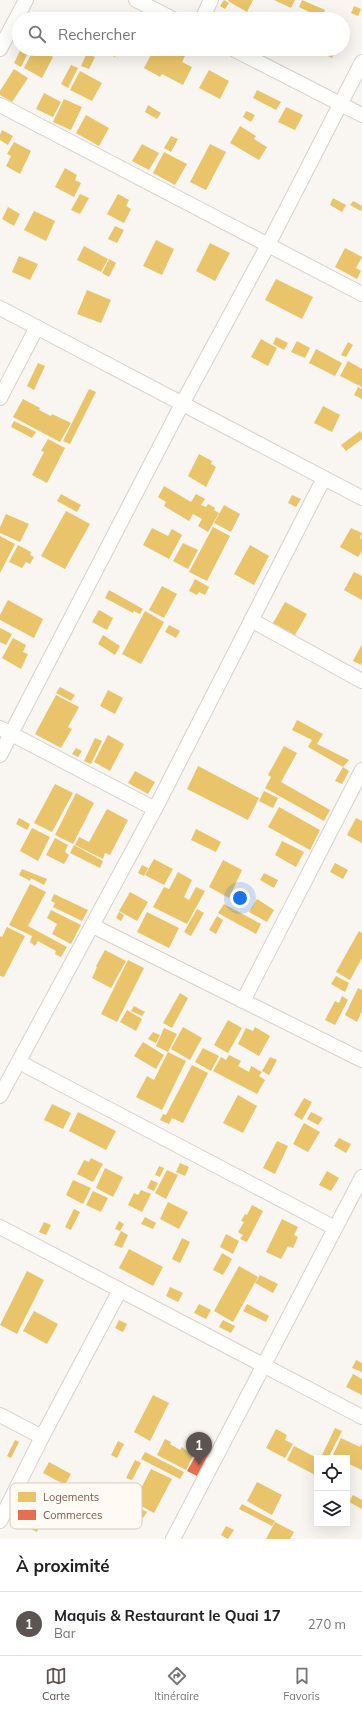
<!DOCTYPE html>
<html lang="fr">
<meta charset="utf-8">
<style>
body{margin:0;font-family:Mulish,sans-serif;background:#f6f6f6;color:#202124}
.controls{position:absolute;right:12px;bottom:12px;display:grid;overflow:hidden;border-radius:0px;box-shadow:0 4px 16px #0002}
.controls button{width:36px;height:36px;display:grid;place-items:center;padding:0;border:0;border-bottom:1px solid #e0e0e0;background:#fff;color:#202124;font:20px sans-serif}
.you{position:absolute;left:240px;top:898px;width:14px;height:14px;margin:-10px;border:3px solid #fff;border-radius:50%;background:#1a73e8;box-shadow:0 0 0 6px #1a73e833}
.badge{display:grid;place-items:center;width:26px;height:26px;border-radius:50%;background:#5c5450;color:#fff;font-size:13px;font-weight:700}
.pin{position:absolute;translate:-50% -33px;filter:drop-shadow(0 1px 2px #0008)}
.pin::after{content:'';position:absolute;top:21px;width:14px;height:12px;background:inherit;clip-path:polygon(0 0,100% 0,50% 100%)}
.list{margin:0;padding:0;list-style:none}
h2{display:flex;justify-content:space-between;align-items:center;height:52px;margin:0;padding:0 16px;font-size:17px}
h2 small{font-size:13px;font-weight:400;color:#757577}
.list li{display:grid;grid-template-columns:26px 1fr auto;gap:12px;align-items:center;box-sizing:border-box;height:64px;padding:0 16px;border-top:1px solid #e0e0e0}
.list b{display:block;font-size:15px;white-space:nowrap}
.list p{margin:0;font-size:13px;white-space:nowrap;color:#757577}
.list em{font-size:13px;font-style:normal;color:#757577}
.icon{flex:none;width:22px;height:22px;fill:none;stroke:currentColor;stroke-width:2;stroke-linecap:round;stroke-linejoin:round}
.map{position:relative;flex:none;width:362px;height:1539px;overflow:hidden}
.search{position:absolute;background:#fff;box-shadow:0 4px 16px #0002;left:12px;right:12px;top:12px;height:44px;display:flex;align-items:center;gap:10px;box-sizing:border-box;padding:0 14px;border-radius:22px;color:#757577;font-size:15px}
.sheet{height:116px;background:#fff}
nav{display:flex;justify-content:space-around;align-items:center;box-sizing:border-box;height:56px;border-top:1px solid #e0e0e0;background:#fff;font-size:11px;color:#757577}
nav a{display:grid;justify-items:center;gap:2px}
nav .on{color:#5c5450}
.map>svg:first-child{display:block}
</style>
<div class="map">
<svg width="362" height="1539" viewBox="0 0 362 1539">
<rect width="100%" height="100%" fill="#f9f5f0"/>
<g fill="#e9c46a">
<polygon points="224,0 229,3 225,9 220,6"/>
<polygon points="229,0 253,0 247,12 228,1"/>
<polygon points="274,0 295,0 291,8"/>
<polygon points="302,0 325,10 322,18 299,7"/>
<polygon points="354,6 361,9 358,16 351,13"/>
<polygon points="21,49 30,49 21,67 14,63"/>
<polygon points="34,49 39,49 53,57 42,78 24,68"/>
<polygon points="97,49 118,49 115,57"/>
<polygon points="154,49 171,49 185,56 182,62 192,67 183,85 162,74 160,77 144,68"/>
<polygon points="313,49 336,49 332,58"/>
<polygon points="87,53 95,57 89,69 81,66"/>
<polygon points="71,65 78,68 68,88 61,84"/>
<polygon points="14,69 28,78 12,102 0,95 0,91"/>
<polygon points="209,70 229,81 220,99 199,88"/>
<polygon points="80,71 102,83 92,101 70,90"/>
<polygon points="257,90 281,102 276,110 253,98"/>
<polygon points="44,93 61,102 53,117 36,109"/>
<polygon points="64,99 82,107 71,130 53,122"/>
<polygon points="148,105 161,113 157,119 145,112"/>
<polygon points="286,107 303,115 295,130 278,122"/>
<polygon points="246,111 255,115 251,122 243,117"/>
<polygon points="86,115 109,128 99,146 76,133"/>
<polygon points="240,126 256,136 254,139 267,147 259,160 230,143"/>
<polygon points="2,130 13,136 8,145 0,140 0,135"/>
<polygon points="171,136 178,139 171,152 164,148"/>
<polygon points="14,142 31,151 20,174 6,166 11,156 7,154"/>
<polygon points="142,144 159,153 149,170 132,161"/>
<polygon points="210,144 226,152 206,190 190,182"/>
<polygon points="164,152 187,164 175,185 153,173"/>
<polygon points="65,168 77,175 75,180 81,183 74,197 55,187"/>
<polygon points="80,194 89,198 80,214 71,210"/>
<polygon points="118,194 129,200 126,206 131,209 124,223 107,214"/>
<polygon points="333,198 346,205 342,212 330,205"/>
<polygon points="353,201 362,206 361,211 350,205"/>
<polygon points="8,207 20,214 14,226 2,219"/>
<polygon points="34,211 55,221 46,241 24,230"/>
<polygon points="115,226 124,230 117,243 108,239"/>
<polygon points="156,240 174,249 162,275 143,266"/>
<polygon points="210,243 230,253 215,281 196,271"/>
<polygon points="84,246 108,259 101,272 77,260"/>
<polygon points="345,248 362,257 356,268 361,271 357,279 335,267"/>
<polygon points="19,256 38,264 30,280 12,272"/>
<polygon points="109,259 116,263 109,277 102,273"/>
<polygon points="276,279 313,297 302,319 265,300"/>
<polygon points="87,290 111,300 101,323 77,314"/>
<polygon points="276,337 288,343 284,350 273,344"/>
<polygon points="261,339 277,348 268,366 251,357"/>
<polygon points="297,341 310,348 305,358 291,352"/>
<polygon points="348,342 353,345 346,357 341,355"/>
<polygon points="316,349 342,363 335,376 309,363"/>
<polygon points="348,361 362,369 362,387 340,376"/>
<polygon points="38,363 45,366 34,390 27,386"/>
<polygon points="358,387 362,389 362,399 354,395"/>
<polygon points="89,389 96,392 70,444 63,441"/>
<polygon points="23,399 40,408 39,410 51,416 52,414 71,423 60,442 13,417"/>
<polygon points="323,406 340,415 332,432 314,423"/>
<polygon points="14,421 36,432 32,438 11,427"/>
<polygon points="360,431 362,434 362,439 346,451 341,445"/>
<polygon points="48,439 65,448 47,483 32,475 44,452 41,451"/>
<polygon points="199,454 212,461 211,464 216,467 206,487 188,476"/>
<polygon points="164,486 191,502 196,494 205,499 201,505 206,507 208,504 215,508 214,510 219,513 208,532 198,526 202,519 193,514 189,521 164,506 166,502 158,497"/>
<polygon points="61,494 81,505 77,512 57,501"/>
<polygon points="292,495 301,499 296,507 288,503"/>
<polygon points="224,505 240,514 231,532 214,523"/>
<polygon points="66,511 90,524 65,569 41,556"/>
<polygon points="6,514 29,524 20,542 0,533 0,527"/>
<polygon points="213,527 230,536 207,581 189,572"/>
<polygon points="152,528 168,536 172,529 182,535 169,559 143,545"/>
<polygon points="351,528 362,533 360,538 362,539 362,551 358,557 340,547"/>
<polygon points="0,536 15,544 0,573"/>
<polygon points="183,543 198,550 188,569 173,561"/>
<polygon points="18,545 31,552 30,555 34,557 30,564 26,562 22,568 9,562"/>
<polygon points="250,545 269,556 254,585 234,574"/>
<polygon points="354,572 362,576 362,600 344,590"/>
<polygon points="195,579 209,587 205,595 199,592 197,595 189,591"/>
<polygon points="162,586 177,594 164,618 149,610"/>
<polygon points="109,590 143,609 140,614 134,611 133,613 105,598"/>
<polygon points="8,600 43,619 34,638 0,620 0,615"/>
<polygon points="285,602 307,614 295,635 273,623"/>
<polygon points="99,610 113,618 107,630 92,622"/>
<polygon points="145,611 164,622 141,664 122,654"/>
<polygon points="169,625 180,631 176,638 165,632"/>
<polygon points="0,628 12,634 6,645 0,642"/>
<polygon points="103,635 120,646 115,655 98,644"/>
<polygon points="13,638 26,645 23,652 28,654 21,669 2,658"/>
<polygon points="362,644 362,662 361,665 353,661"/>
<polygon points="60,687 75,695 71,701 56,693"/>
<polygon points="108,690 123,698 115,714 100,706"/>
<polygon points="56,695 79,707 68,727 72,729 61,748 35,734"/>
<polygon points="297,720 323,734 317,744 349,760 343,767 308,747 312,740 292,730"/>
<polygon points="108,735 124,744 110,771 94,762"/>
<polygon points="95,738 102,741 91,764 84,761"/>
<polygon points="284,746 297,753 281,782 330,810 324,821 265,788 271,777 268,775"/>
<polygon points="76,748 82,751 78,757 72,754"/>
<polygon points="198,766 259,798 248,820 187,789"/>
<polygon points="343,767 349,771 342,784 335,781"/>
<polygon points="135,771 155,782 148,794 128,783"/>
<polygon points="55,784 73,793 52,832 34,823"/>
<polygon points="264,791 278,798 273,808 259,801"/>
<polygon points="76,793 94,803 73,844 55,835"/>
<polygon points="279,807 320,830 310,850 268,827"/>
<polygon points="107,809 128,820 110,855 105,853 103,859 75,845 79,837 89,842"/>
<polygon points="19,818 30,824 27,830 16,824"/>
<polygon points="356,818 362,821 362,843 347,835"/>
<polygon points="32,828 50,837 38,861 20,851"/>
<polygon points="196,829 221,842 216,852 191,840"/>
<polygon points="55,838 68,845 65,852 69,855 64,864 46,855"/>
<polygon points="282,841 304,852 296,867 275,855"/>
<polygon points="74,845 103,861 100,868 70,853"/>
<polygon points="154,859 173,869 164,885 145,875"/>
<polygon points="223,860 242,870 229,898 209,887"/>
<polygon points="335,863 348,870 343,879 330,872"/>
<polygon points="142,865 148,868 144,876 138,873"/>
<polygon points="22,869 47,879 44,885 31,878 30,881 19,875"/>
<polygon points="178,872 192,880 184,897 189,900 196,887 205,891 187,924 153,907 164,887 169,889"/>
<polygon points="264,873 278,880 274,888 260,880"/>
<polygon points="30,884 46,892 28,926 67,947 61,957 55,954 56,951 38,941 35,946 30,942 32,936 9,925"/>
<polygon points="130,892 148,902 137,921 119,911"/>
<polygon points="54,894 88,910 82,921 53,907 55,903 51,901"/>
<polygon points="257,899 274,910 267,922 249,912"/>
<polygon points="224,904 261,924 256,934 218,913"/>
<polygon points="197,909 204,913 191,936 184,932"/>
<polygon points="51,910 81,925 71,944 52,934 57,924 47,918"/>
<polygon points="119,912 124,915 121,921 116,918"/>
<polygon points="147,912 179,928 169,948 137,932"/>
<polygon points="217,916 223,920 216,934 209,930"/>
<polygon points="7,927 25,936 4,977 0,976 0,936 2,937"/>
<polygon points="359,931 362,933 362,958 350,980 336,972"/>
<polygon points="105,950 126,961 111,988 92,978 97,967 96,966"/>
<polygon points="128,960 144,968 117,1022 101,1014"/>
<polygon points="336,976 349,983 345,992 331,984"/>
<polygon points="358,988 362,990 362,1011 357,1022 345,1015"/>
<polygon points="180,993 188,998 172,1028 163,1023"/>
<polygon points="342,996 348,1000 335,1025 325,1020 335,1001 339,1003"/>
<polygon points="134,1006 145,1012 142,1016 131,1011"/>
<polygon points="127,1010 142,1019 136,1031 120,1022"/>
<polygon points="228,1020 242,1028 228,1053 214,1045"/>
<polygon points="183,1027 202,1038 190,1060 171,1049"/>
<polygon points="255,1027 270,1036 259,1056 238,1044 246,1028 253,1031"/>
<polygon points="164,1028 177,1034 168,1052 156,1046"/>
<polygon points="153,1032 160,1035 156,1043 148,1039"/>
<polygon points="143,1042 164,1055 156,1069 134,1056"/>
<polygon points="203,1048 219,1056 211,1071 195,1062"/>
<polygon points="168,1052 186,1061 162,1110 136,1097 147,1076 154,1080"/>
<polygon points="229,1055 241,1061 238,1066 249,1072 251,1066 262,1072 259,1076 265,1080 257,1094 213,1071 221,1057 226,1060"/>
<polygon points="270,1057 277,1060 269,1075 262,1071"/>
<polygon points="192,1065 208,1073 183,1123 172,1118 169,1124 160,1120 163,1114 166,1115"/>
<polygon points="238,1095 257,1106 243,1133 223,1123"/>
<polygon points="304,1098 312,1102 302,1120 294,1115"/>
<polygon points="52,1104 71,1113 63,1129 44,1120"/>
<polygon points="78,1112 116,1131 106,1150 69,1131"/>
<polygon points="311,1112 323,1118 318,1125 307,1119"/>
<polygon points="304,1123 320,1132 308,1152 293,1144"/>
<polygon points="339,1138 351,1144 346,1153 334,1146"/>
<polygon points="277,1141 288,1146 275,1174 263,1168"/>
<polygon points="91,1158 103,1164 93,1182 77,1174 84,1160 89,1162"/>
<polygon points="180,1163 189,1167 185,1176 176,1172"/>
<polygon points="159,1166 164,1168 160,1177 155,1175"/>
<polygon points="105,1168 123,1177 113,1197 96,1188"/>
<polygon points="167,1170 178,1175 166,1199 155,1193"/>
<polygon points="327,1171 339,1178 331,1191 319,1185"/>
<polygon points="73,1180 91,1188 83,1204 66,1195"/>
<polygon points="151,1180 158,1183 154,1191 147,1188"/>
<polygon points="141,1190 151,1194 142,1212 128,1205 134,1193 138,1195"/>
<polygon points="93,1191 108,1198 101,1212 86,1205"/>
<polygon points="168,1202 188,1212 179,1229 160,1219"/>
<polygon points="252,1205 263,1211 247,1242 240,1239 243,1235 238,1232 244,1222 241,1221 245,1214 247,1215"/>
<polygon points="74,1209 80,1212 71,1230 65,1227"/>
<polygon points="145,1217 156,1223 153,1229 141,1224"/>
<polygon points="282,1219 298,1227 294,1235 298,1237 293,1248 288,1246 281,1259 266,1252"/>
<polygon points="119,1221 124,1224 120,1231 115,1229"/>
<polygon points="44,1222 51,1225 46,1235 39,1232"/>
<polygon points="121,1231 128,1235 122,1248 114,1245"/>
<polygon points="226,1234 239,1241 233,1254 220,1247"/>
<polygon points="182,1238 190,1242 180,1263 172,1259"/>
<polygon points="129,1249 163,1267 153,1286 119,1268"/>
<polygon points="222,1253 232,1259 223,1275 213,1270"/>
<polygon points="239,1266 258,1277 233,1322 214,1311"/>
<polygon points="27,1271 44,1280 17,1334 0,1325"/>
<polygon points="260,1275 278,1284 273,1293 255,1283"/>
<polygon points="170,1287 183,1293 178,1302 166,1296"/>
<polygon points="199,1304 211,1310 206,1319 194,1313"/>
<polygon points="247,1304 269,1316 266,1322 243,1311"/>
<polygon points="34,1311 58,1324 47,1344 23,1331"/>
<polygon points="119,1320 127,1324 123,1332 115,1328"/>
<polygon points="223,1320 235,1326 231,1333 219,1327"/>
<polygon points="356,1360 362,1363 362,1372 352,1368"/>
<polygon points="353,1374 362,1379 362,1395 346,1387"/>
<polygon points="153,1395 169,1403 150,1441 134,1432"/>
<polygon points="335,1428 342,1431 328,1458 323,1458 321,1457"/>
<polygon points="276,1429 287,1435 285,1440 293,1444 285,1458 266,1448"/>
<polygon points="341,1438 360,1447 362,1443 362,1470 347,1463 347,1458 338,1458 333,1455"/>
<polygon points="165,1439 171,1442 170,1444 180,1450 182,1447 193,1456 186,1470 157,1455"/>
<polygon points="15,1440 19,1442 11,1458 7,1456"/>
<polygon points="118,1441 124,1444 117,1458 111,1455"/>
<polygon points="294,1446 317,1458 317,1476 287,1460"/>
<polygon points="145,1452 184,1472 180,1479 141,1459"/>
<polygon points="135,1460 141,1463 132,1480 126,1478"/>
<polygon points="49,1462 71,1474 65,1485 43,1473"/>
<polygon points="151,1469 172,1479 154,1513 134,1502"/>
<polygon points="257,1482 282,1495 272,1515 247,1501"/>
<polygon points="353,1495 362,1500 362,1509 349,1502"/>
<polygon points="128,1502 147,1512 143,1518 124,1508"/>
<polygon points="242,1504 275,1521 272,1526 239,1509"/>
<polygon points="32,1513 43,1519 37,1532 25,1526"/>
<polygon points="275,1522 294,1532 290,1539 266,1539"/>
<polygon points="226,1526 234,1530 228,1539 221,1535"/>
</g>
<polygon fill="#e76f51" points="200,1448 209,1453 197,1476 187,1471"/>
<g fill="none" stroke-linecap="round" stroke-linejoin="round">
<g stroke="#d7d1cb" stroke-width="16">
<g id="street">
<polyline points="136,0 173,19"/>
<polyline points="202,19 211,0"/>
<polyline points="0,49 26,0"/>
<polyline points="233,49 362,115"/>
<polyline points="0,105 362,294"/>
<polyline points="0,308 362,498"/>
<polyline points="0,398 37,327"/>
<polyline points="251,620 362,681"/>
<polyline points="0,728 155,809"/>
<polyline points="0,755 182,404 268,245 362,62"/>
<polyline points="93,926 362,1060"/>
<polyline points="243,1001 362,770"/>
<polyline points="19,1062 335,1228"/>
<polyline points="0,1096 155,809 324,478"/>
<polyline points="0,1227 362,1417"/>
<polyline points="0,1415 42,1437"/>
<polyline points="0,1521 42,1437 120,1290"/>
<polyline points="173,1539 362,1177"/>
</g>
</g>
<use href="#street" stroke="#fefefd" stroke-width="14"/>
</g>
<rect x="10" y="1483" width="132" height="46" rx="6" fill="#fffaf3" stroke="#d7cbc1" stroke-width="1"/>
<rect x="18" y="1492" width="18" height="10" fill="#e9c46a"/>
<rect x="18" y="1510" width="18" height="10" fill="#e76f51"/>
<g font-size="11" fill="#7a5c4d">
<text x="43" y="1501">Logements</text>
<text x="43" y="1519">Commerces</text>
</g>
</svg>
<div class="controls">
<button><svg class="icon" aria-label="locate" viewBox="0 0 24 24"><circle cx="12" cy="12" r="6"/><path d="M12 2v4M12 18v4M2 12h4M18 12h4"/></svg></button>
<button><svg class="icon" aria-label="layers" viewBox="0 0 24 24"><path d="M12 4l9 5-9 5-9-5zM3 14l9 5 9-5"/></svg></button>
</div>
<div class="you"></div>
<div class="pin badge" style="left:199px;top:1465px">1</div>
<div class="search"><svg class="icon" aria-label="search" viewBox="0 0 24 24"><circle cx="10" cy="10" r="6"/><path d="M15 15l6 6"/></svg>Rechercher</div>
</div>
<section class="sheet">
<h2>À proximité<small></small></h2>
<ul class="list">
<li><span class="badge">1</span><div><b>Maquis &amp; Restaurant le Quai 17</b><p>Bar</p></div><em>270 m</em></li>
</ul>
</section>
<nav>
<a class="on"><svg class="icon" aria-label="map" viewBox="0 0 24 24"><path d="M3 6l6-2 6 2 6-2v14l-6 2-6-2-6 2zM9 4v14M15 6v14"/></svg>Carte</a>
<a><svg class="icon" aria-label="directions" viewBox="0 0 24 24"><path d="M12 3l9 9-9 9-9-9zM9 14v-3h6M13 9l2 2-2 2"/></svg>Itinéraire</a>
<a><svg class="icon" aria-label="saved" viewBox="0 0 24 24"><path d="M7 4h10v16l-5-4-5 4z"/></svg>Favoris</a>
</nav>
